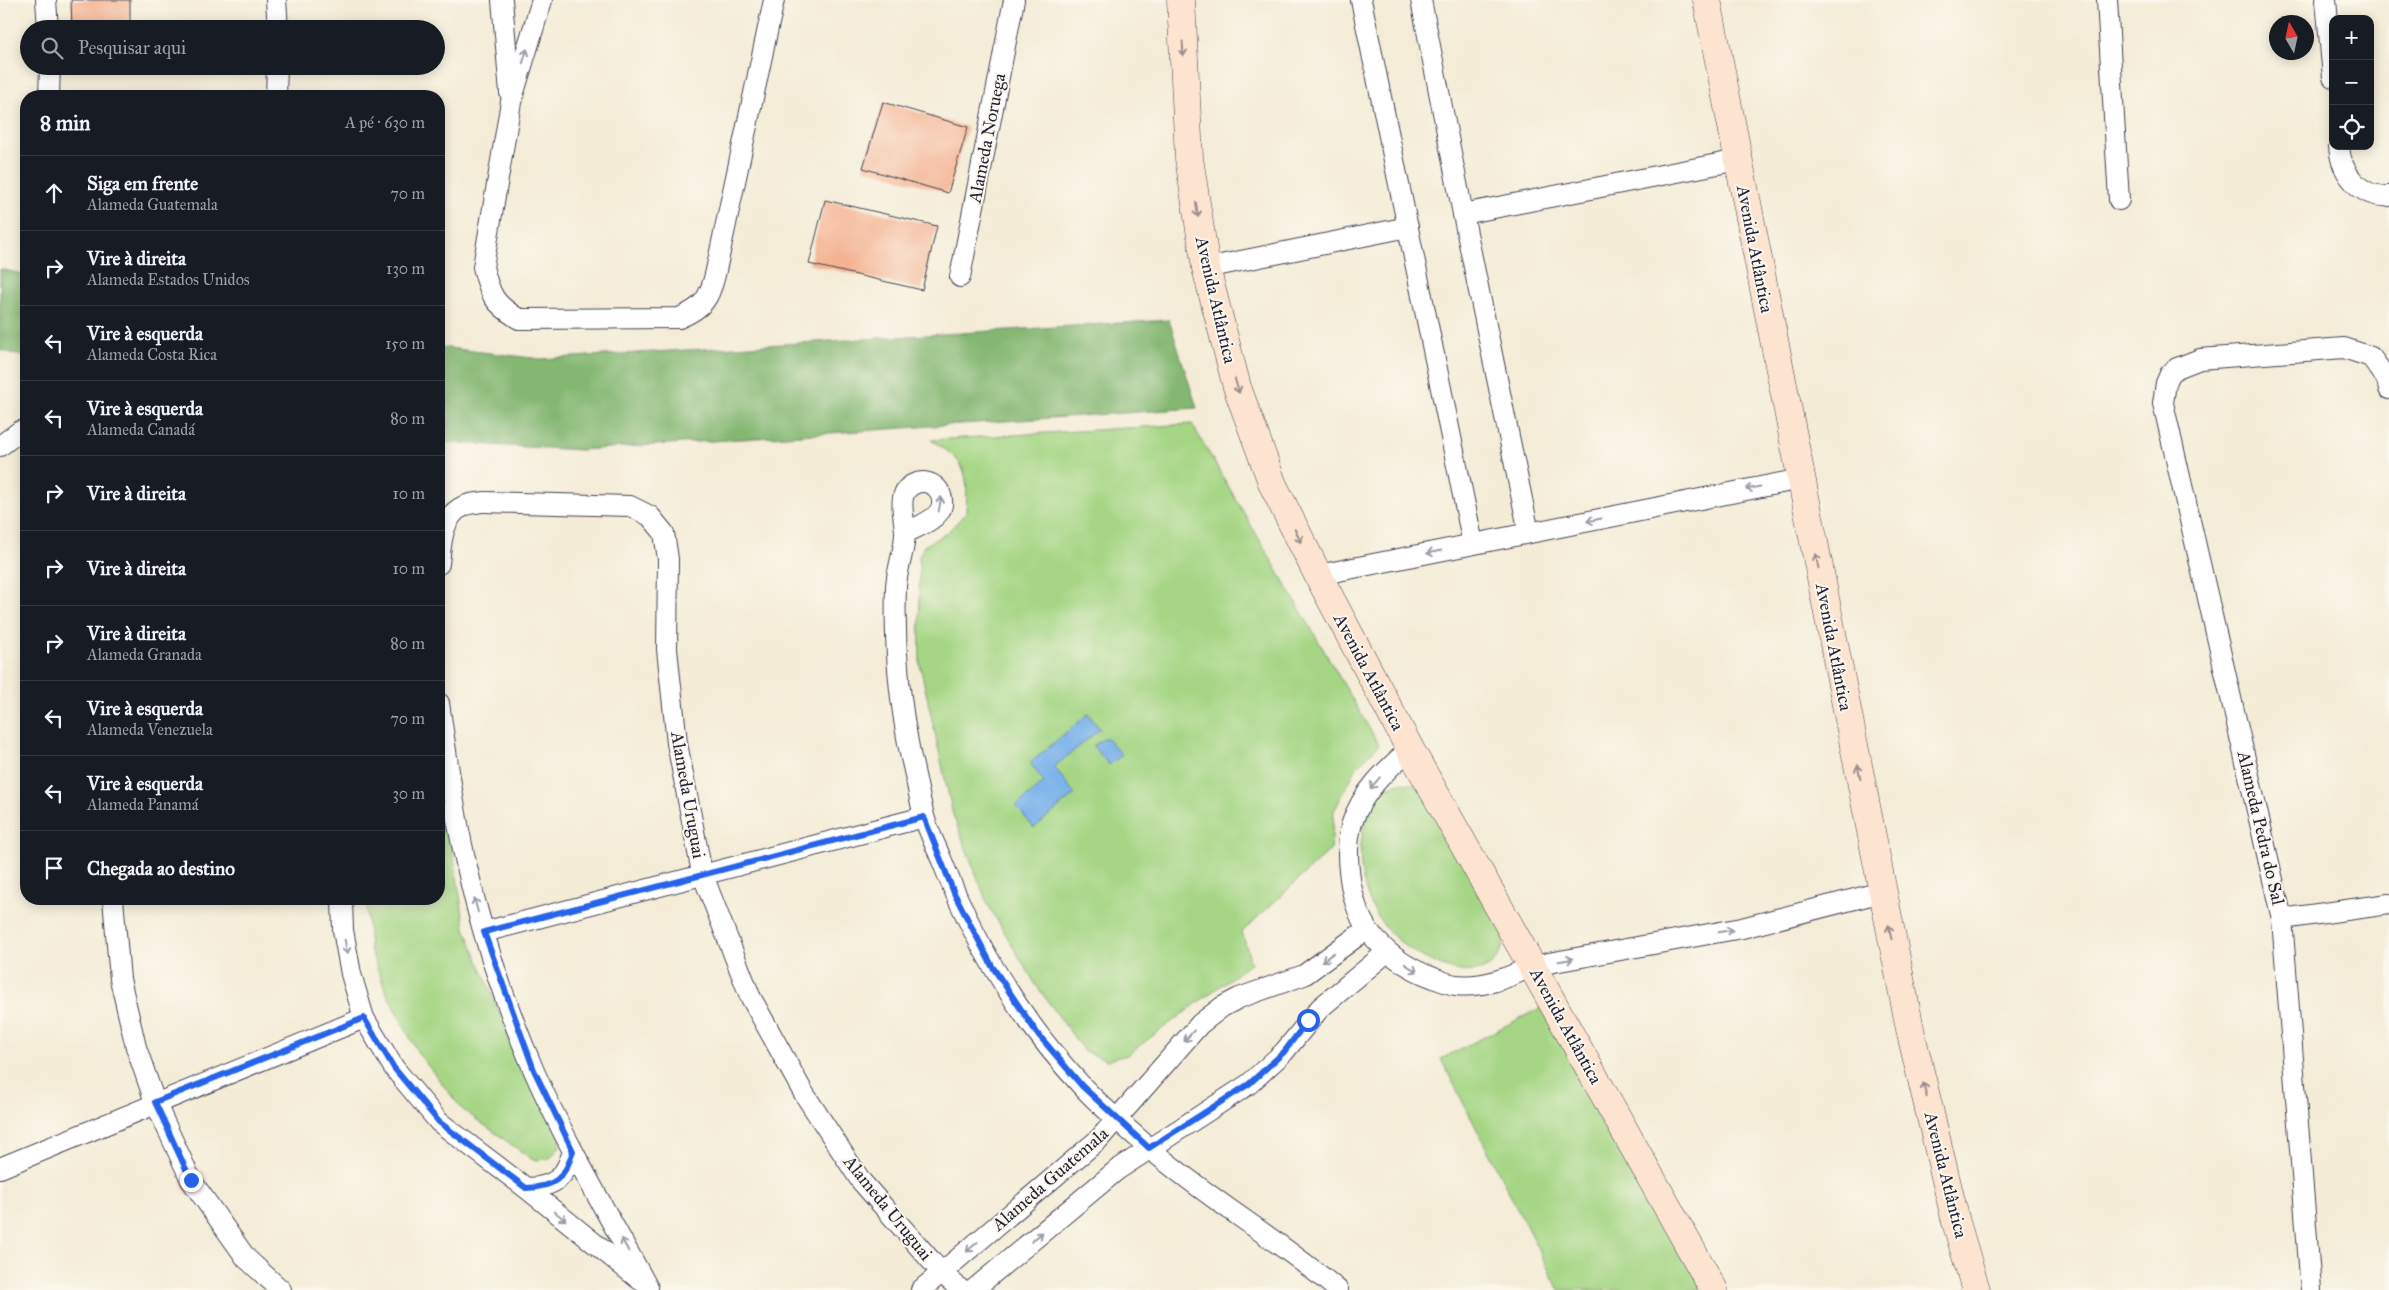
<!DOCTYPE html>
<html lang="pt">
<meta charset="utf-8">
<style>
body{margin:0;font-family:"IM FELL Great Primer",serif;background:#242831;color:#f1f3f6}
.controls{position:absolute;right:15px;top:15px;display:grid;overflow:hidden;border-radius:10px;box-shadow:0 2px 12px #0003}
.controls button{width:45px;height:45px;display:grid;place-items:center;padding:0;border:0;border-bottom:1px solid #363941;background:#171b24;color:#f1f3f6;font:25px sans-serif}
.compass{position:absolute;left:2269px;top:15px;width:45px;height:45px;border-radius:50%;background:#171b24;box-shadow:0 2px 12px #0003;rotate:351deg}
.stop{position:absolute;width:15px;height:15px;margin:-11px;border:4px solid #2563eb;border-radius:50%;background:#fff}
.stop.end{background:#2563eb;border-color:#fff;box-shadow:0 1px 5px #0008}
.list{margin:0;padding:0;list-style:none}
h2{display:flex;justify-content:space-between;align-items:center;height:65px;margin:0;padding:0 20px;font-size:21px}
h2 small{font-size:16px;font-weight:400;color:#9ea1a6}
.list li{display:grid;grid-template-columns:32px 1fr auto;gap:15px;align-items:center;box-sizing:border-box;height:75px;padding:0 20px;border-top:1px solid #363941}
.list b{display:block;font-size:19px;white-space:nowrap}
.list p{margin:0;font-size:16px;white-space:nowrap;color:#9ea1a6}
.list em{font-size:16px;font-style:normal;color:#9ea1a6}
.icon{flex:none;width:28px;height:28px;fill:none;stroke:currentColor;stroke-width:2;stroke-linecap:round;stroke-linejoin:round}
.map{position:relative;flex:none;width:2389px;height:1290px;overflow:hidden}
.search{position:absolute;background:#171b24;box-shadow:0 2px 12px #0003;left:20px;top:20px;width:425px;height:55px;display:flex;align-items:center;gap:12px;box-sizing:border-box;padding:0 18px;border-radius:28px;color:#9ea1a6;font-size:19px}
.panel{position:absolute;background:#171b24;box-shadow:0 2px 12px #0003;left:20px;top:90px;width:425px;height:815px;border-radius:20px}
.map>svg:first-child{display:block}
</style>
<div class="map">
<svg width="2389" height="1290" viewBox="0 0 2389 1290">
<rect width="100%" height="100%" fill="#fbf7ec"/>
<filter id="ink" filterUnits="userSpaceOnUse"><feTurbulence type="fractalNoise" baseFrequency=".02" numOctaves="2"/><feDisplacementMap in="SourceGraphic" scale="10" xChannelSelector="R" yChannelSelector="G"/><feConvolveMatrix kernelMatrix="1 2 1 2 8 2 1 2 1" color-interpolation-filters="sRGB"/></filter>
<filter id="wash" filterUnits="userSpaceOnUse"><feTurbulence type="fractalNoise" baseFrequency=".0096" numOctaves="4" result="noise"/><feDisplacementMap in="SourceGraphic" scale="20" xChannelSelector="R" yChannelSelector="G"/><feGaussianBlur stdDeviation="1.12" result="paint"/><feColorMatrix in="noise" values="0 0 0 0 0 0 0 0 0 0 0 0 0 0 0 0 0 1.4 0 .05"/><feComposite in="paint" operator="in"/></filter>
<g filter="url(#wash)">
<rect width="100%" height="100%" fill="#f4ecd7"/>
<g fill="#a6d685" stroke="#647c60">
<path d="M1192,424L1379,745L1357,767L1334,811L1331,849L1242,932L1251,963L1127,1055L1107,1060L1084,1051L1036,985L988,905L953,815L920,665L919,556L924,546L946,533L966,513C968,471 968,463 931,440Z"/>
<polygon points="439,762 465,928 524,1073 562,1132 559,1148 549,1159 533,1160 462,1109 418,1053 387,994 370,949 366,899 439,899"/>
<path d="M1400,783L1412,784L1422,789L1504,926C1503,933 1505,943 1502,949C1482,999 1407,954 1385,927C1362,898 1355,859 1365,823C1372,800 1376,790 1400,783Z"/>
<polygon points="1544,1006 1704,1290 1559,1290 1441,1059"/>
</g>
<g fill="#84b772" stroke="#536c56">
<polygon points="0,269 26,275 26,357 0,350"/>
<polygon points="1169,320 1197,408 581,450 439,442 439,347 541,359"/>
</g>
<g fill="#7cb2eb" stroke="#4f6a93">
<polygon points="1088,714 1100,729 1054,767 1075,794 1034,828 1016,806 1044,782 1030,763"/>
<polygon points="1106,737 1122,755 1109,765 1093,746"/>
</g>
<g id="blocks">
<g fill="#f4b292">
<polygon points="71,0 130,0 130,29 72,29"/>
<polygon points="883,102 968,127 948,193 863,168"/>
<polygon points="825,200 937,226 922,290 809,264"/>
</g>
</g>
</g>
<g filter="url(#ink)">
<use href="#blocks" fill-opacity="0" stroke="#424052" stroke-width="1"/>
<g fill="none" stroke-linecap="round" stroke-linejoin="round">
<g stroke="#424052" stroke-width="22">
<g id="street">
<polyline points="46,0 48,29"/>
<polyline points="276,0 278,29"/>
<polyline points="502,0 510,93"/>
<path d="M542,0L511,102L483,267C490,295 494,304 519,319L679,318C703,308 709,299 715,275L774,0"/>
<polyline points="1361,0 1473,544"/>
<polyline points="1421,0 1463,214 1529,533"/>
<polyline points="2107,0 2119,200"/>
<polyline points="2326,0 2333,77"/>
<polyline points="49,96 50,66"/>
<polyline points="276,96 277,66"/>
<path d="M2339,146C2341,173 2360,198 2389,196"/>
<polyline points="1463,214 1738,160"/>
<polyline points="1206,268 1408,227"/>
<polyline points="960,277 1014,0"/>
<polyline points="0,446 20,431 26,430"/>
<path d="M905,533C917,527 940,519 942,505C944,489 929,477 914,484C895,492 905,517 905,533C905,550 897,568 896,586C894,643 899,701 911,758C916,777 919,797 924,816C928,831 936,846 942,861C974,943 1021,1020 1081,1085C1101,1107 1126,1127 1148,1147C1208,1199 1278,1239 1338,1290"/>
<path d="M439,564C441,544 442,515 464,506C470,503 478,503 484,502L630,506L650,516L664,533L668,559L667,649L677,743L702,873L750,996L803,1092L861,1181L942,1273L961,1290"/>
<polyline points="1318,575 1801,479"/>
<path d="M439,703C447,757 454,813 467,867C482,936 506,1006 534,1071C567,1146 609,1216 648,1288"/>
<path d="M1410,749C1386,770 1362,792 1352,823C1343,853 1350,904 1368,930C1384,952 1408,969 1434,978C1441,981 1449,984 1456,985C1483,988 1508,978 1532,966L1742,928L1882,892"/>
<polyline points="113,899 120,979 136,1047 155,1102 191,1180 246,1258 281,1290"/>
<polyline points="342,899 343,930 351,974 364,1018 394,1068 439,1122 526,1188 640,1280"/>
<polyline points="2282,919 2389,904"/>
<polyline points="484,932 924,817"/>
<polyline points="0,1168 364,1018"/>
<path d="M526,1188C554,1187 565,1179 573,1151"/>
<polyline points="921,1290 1099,1139 1200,1024 1222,1007 1239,998 1304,975 1367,929"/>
<polyline points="973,1290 1117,1170 1249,1084 1284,1052 1320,1008 1387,952"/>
<polyline points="2311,1290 2282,919 2163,403 2166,383 2170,374 2177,368 2200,359 2344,348 2371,357 2387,379 2389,389"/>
</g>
</g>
<g stroke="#424052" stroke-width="29">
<g id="secondary">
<polyline points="1181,0 1189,158 1206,268 1237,387 1273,485 1318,575 1410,749 1714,1290"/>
<polyline points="1707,0 1911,1034 1956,1222 1976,1290"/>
</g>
</g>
<use href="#street" stroke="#fff" stroke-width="20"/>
<use href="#secondary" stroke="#fde4d1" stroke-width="28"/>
</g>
<defs><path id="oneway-shaft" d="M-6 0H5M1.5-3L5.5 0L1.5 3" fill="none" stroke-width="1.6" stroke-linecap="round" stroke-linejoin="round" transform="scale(1.25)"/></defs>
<g stroke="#9a8d8e">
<use href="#oneway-shaft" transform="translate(1183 49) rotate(87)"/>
<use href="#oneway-shaft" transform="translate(1197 210) rotate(82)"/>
<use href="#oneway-shaft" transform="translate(1237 386) rotate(73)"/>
<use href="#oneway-shaft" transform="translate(1298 536) rotate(64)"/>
<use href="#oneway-shaft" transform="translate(1817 561) rotate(-101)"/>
<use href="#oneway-shaft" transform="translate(1859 772) rotate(-101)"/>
<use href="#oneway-shaft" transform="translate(1890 932) rotate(-102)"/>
<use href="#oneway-shaft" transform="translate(1925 1090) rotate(-103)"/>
</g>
<g stroke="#9c9ca7">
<use href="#oneway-shaft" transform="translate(525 56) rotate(-73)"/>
<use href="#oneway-shaft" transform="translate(1753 488) rotate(169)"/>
<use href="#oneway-shaft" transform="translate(940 504) rotate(-80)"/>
<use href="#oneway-shaft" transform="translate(1594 520) rotate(169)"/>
<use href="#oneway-shaft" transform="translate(1434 552) rotate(169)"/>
<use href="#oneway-shaft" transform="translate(1375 783) rotate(131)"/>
<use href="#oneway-shaft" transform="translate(476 905) rotate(-105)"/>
<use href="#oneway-shaft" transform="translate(1726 931) rotate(-10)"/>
<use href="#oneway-shaft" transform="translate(346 947) rotate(80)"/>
<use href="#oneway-shaft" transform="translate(1328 957) rotate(144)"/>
<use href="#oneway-shaft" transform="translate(1566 960) rotate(-10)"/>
<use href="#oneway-shaft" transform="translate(1411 968) rotate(33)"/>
<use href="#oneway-shaft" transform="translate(1189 1036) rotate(131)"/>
<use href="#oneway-shaft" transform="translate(560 1216) rotate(39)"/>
<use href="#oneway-shaft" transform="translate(1037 1237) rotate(-40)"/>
<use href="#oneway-shaft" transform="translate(625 1245) rotate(-119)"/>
<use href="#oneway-shaft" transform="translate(972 1247) rotate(139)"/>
</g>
</g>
<g fill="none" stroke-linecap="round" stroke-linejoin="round" filter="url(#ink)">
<path stroke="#2563eb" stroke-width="6" d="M191,1180L155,1102L364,1018L394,1068L439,1122L526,1188C554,1187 565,1179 573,1151L534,1070L484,932L924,817L954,893L992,966L1037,1033L1082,1086L1149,1148L1249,1084L1284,1052L1308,1020"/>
</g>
<g text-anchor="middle" stroke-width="4" stroke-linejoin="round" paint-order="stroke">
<g font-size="18" fill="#22223b" stroke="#fbf7ec">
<text transform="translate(987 138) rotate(-79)" y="6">Alameda Noruega</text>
<text transform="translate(1755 249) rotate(79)" y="6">Avenida Atlântica</text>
<text transform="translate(1216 300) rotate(77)" y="6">Avenida Atlântica</text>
<text transform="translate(1834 647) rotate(79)" y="6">Avenida Atlântica</text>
<text transform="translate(1369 672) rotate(62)" y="6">Avenida Atlântica</text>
<text transform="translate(688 795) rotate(80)" y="6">Alameda Uruguai</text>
<text transform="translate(2261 828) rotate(77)" y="6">Alameda Pedra do Sal</text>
<text transform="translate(1566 1026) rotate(61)" y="6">Avenida Atlântica</text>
<text transform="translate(1946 1175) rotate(76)" y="6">Avenida Atlântica</text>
<text transform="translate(1050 1179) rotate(-41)" y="6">Alameda Guatemala</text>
<text transform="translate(888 1208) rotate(51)" y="6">Alameda Uruguai</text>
</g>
</g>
</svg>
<div class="controls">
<button>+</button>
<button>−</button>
<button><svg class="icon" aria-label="locate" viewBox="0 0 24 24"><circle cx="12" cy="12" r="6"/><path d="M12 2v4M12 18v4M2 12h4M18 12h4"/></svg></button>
</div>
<svg class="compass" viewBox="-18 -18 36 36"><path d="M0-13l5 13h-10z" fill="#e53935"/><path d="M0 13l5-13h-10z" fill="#9ea1a6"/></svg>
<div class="stop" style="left:1308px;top:1020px"></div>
<div class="stop end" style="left:191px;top:1180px"></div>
<div class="search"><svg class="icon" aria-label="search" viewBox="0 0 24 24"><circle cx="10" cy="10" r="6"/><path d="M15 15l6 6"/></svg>Pesquisar aqui</div>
<section class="panel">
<h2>8 min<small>A pé · 630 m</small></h2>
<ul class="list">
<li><svg class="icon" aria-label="ahead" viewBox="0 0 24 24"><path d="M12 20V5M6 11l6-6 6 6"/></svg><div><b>Siga em frente</b><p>Alameda Guatemala</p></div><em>70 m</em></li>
<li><svg class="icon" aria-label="right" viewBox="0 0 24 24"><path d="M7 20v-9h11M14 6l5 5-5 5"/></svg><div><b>Vire à direita</b><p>Alameda Estados Unidos</p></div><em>130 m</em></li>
<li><svg class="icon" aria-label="left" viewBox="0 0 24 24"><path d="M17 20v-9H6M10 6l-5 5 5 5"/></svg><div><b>Vire à esquerda</b><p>Alameda Costa Rica</p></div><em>150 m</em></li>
<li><svg class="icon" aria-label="left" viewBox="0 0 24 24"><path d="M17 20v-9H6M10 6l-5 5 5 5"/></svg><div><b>Vire à esquerda</b><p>Alameda Canadá</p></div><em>80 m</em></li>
<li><svg class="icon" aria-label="right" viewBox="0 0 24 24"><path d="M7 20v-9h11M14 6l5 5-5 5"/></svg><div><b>Vire à direita</b></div><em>10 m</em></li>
<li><svg class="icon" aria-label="right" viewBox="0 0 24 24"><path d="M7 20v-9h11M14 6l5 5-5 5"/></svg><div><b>Vire à direita</b></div><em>10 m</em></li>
<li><svg class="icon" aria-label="right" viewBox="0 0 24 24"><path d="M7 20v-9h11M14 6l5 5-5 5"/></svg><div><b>Vire à direita</b><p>Alameda Granada</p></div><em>80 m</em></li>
<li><svg class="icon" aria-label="left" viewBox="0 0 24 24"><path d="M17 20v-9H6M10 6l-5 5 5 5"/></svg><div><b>Vire à esquerda</b><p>Alameda Venezuela</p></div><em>70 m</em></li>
<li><svg class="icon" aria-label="left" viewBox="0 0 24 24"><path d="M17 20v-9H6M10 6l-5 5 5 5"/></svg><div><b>Vire à esquerda</b><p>Alameda Panamá</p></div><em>30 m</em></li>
<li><svg class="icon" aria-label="arrive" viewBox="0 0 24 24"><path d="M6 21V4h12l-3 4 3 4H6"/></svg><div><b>Chegada ao destino</b></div></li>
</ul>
</section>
</div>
